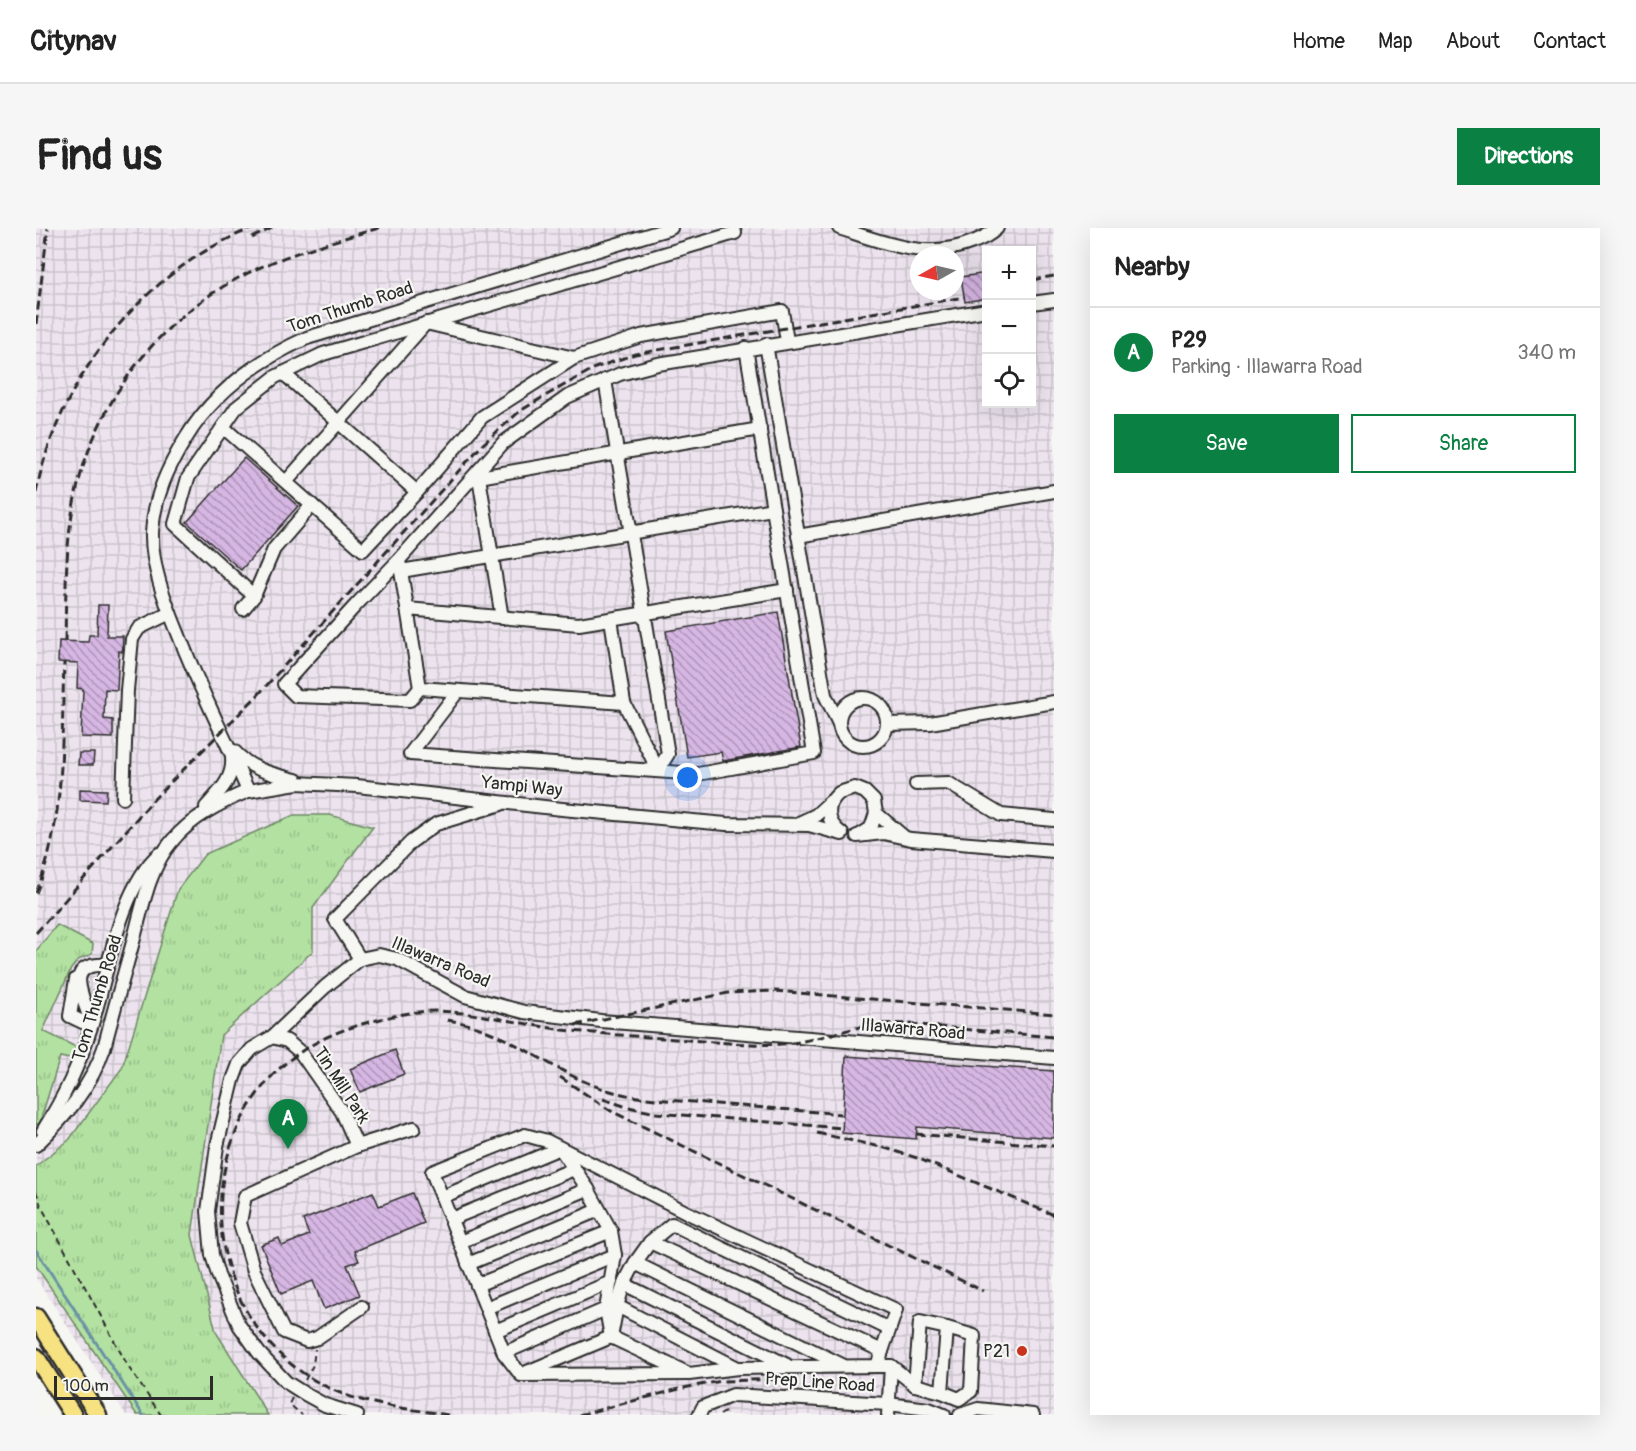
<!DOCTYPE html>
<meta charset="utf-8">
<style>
body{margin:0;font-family:Pangolin,sans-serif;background:#f6f6f6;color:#222}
.controls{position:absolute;right:18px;top:18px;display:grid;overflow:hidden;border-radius:0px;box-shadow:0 6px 24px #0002}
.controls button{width:54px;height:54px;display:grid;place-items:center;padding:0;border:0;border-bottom:2px solid #e0e0e0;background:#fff;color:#222;font:30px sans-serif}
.compass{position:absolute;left:874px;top:18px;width:54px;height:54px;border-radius:50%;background:#fff;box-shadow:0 6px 24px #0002;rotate:262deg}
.scale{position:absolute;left:18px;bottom:15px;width:159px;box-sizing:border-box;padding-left:6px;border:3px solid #2b2b2b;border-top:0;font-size:16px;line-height:21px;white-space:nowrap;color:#2b2b2b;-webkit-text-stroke:4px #f6f6f2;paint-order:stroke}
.you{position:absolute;left:652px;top:550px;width:21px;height:21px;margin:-15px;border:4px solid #fff;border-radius:50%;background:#1a73e8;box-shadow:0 0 0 9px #1a73e833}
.badge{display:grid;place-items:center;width:39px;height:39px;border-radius:50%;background:#0b8043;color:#fff;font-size:20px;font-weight:700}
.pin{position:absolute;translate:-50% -50px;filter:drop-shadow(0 2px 3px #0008)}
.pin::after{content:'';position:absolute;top:32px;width:21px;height:18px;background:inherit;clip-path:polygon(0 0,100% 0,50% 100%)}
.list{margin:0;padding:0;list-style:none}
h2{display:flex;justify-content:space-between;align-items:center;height:78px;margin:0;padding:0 24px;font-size:26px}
h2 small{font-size:20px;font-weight:400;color:#767676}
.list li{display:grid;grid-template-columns:39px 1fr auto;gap:18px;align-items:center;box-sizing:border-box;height:90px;padding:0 24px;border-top:2px solid #e0e0e0}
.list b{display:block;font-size:22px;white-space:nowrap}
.list p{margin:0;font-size:20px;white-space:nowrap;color:#767676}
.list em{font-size:20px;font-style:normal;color:#767676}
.actions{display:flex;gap:12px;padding:18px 24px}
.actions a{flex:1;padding:14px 0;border:2px solid #0b8043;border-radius:0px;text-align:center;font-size:21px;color:#0b8043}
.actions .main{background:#0b8043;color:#fff}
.icon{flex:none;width:33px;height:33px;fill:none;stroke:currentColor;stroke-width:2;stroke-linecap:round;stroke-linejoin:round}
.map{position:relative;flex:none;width:1018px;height:1187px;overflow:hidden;border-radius:0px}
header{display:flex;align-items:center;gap:36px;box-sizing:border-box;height:84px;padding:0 30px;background:#fff;border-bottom:2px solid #e0e0e0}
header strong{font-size:28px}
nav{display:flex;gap:33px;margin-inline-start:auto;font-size:21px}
.intro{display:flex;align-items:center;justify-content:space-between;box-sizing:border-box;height:144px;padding:0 36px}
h1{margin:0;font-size:42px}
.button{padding:15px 27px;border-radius:0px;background:#0b8043;color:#fff;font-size:21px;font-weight:700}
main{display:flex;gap:36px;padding:0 36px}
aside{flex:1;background:#fff;border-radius:0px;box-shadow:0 6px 24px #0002}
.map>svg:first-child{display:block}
</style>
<header>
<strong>Citynav</strong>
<nav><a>Home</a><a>Map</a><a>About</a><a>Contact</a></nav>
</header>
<div class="intro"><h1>Find us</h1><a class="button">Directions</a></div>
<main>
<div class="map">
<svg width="1018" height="1187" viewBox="0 0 1018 1187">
<defs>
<pattern id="industrial-grid" width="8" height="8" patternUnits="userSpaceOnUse" patternTransform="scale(1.5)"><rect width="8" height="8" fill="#ece3ee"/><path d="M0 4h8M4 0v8" fill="none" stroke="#cbc3cc"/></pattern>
<pattern id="grass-tufts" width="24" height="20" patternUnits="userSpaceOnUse" patternTransform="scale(1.5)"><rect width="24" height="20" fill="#b2e1a1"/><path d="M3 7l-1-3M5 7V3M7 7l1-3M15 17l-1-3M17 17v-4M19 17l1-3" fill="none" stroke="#99c18b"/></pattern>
<pattern id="building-back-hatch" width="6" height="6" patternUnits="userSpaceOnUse" patternTransform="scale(1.5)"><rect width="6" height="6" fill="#d6b6e3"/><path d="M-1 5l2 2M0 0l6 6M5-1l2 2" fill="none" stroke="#ae94b8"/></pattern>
</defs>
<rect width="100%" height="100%" fill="#f6f6f2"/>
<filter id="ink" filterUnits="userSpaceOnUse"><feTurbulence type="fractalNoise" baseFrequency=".0167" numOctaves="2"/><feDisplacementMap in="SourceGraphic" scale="12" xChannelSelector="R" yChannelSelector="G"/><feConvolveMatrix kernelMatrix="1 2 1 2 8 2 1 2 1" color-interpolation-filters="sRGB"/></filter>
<g filter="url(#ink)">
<path fill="url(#industrial-grid)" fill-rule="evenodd" d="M0,0H1018V1187H90L0,1050ZM951,22H996V176H951ZM883,27H919V63H883Z"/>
<g fill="url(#grass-tufts)" stroke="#6e8666" stroke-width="1.5">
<polygon points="258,587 294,587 337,599 277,680 277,723 185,807 156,1007 180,1104 232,1187 101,1187 0,1038 0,938 33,912 86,840 142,661 169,626"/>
<polygon points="21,697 57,716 56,726 42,732 35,741 7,803 42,820 38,832 24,829 4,894 0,897 0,723"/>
</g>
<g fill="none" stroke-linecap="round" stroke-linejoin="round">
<polyline stroke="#6a92a5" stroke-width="3" points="0,1022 107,1187"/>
</g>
<g fill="url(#building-back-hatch)" stroke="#2b2b2b" stroke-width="1.5">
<polygon points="951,45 951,70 929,74 925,49"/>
<polygon points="208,230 262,278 205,342 151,294"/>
<polygon points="62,377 72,377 71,408 87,408 86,424 83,423 81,462 69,461 68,491 77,492 77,510 45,509 47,461 41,460 42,435 22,434 23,413 52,414 53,407 61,407"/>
<polygon points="742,384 765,519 687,533 685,524 651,529 630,403"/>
<polygon points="43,525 58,525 57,537 42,537"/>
<polygon points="44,561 71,562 70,573 44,572"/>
<polygon points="359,822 368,846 324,864 314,841"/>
<polygon points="810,828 1018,843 1018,910 881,899 880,911 806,905"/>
<polygon points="337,964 343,978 376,965 388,995 319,1023 323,1033 311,1037 324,1067 288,1081 277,1053 245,1066 225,1017 243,1010 246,1018 273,1007 267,992"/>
</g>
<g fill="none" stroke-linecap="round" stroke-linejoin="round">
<g stroke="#2b2b2b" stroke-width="16">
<g id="minor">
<path d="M803,0C849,15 890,33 937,14C947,10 954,7 961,0"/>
<polyline points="996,75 1018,72"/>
<polyline points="730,116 789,467 803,496"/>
<polyline points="247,145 381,264"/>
<polyline points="569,152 632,526 622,542"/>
<polyline points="187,199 327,322 381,264 446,189 538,130 605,108 746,83 751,113"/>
<polyline points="442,243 466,390"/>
<polyline points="443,249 724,201"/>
<polyline points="250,254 390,95 538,130"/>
<polyline points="762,308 1018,263"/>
<polyline points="364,337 384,460"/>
<polyline points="365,343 737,281"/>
<polyline points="218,368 139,296 152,250 200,180 239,149 287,126 699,5"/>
<polyline points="207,381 218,368 238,321 276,277"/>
<polyline points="371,381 543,396 751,362"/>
<polyline points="575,391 588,475 622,542"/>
<polyline points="384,460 374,472 260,468 248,456 320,377 363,332 467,215 531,169 584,146 622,136 951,82"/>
<polyline points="384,460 588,475"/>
<polyline points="422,463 374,526 662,546 778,525 710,120"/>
<circle cx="827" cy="494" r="24"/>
<polyline points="851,496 894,495 1018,474"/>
<path d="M198,523C215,542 236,546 260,552"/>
<polyline points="880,556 912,555 965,587 1018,592"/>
<polyline points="212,563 261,555 321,558 526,581 690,596 773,597 806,606"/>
<polyline points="87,570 91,462 96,411 103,400 134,385"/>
<path d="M170,579C183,564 198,551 196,530"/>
<polyline points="763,595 780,587 795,573"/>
<path d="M805,605C790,594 789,577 803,565L819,560L829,564L838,573L840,585L867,608"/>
<polyline points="824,607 835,600 840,585"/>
<polyline points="821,608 847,605 875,611 1018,623"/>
<polyline points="324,731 299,691 375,614 400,596 465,576"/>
<polyline points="40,751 34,788 55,798"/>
<path d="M55,796C50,771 23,734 72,737"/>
<polyline points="236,809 251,813 264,824 306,884 321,918 378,900"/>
<path d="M7,903C29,867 42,840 55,799C71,750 83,661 123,626"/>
<path d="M0,917C29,889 55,859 68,820C77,785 87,750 97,714C106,681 113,640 136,613C156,589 184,575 212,563C189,510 163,459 142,405C129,373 115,338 116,304C118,269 132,239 150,210C178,164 222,132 271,110L635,0"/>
<polyline points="321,918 209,968 204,995 218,1043 248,1104 271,1113 281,1110 326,1079"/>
<polyline points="406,969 524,920 552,961 575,1003 579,1027 570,1081 575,1109 491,1144"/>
<polyline points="415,991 538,941"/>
<polyline points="424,1014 552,961"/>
<polyline points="614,1014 636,996 853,1101"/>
<polyline points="599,1035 614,1014 846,1123"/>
<polyline points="432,1036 563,982"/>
<polyline points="588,1056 599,1035 806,1137"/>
<polyline points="441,1057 575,1003"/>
<polyline points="581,1078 588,1056 751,1137"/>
<polyline points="450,1080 579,1027"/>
<polygon points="911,1100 938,1108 935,1163 923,1171 906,1164"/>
<polyline points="459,1103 575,1054"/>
<polyline points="468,1125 570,1081"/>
<polyline points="841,1138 860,1082 652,985 511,913 489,907 396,944 468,1125 485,1147 653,1146 702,1140 841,1138 855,1138 879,1157"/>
<polyline points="649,1144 575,1109 581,1078 702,1140"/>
<polyline points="906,1164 879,1157 884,1094 911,1100"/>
<polyline points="321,1187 289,1177 269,1166 250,1154 223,1125 203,1097 182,1047 176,1027 172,983 181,918 197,852 203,836 216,821 236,809 289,759 324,731 343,727 361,731 429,768 488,784 565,793 1018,830"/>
<polyline points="663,1187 667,1179 697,1167 852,1176 893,1181 908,1187"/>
<polyline points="852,1187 855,1138"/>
<polyline points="924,1187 942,1181 997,1187"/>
</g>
</g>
<g stroke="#2b2b2b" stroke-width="21">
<g id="major">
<polyline points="0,1089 62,1187"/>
<polyline points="0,1129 37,1187"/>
</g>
</g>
<g stroke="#2b2b2b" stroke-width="2" stroke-dasharray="6 4.5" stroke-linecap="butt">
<polyline points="0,963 5,978 93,1140 125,1187"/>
<polyline points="269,1152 277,1137 279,1121"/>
<polyline points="256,1170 253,1176 266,1187"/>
<polyline points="684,1187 692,1182"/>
</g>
<use href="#minor" stroke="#f6f6f2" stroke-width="12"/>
<use href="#major" stroke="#f6e281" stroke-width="16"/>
<g stroke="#2b2b2b" stroke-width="3" stroke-dasharray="9 4.5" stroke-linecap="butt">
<polyline points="216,10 236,0"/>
<polyline points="996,52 1018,48"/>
<polyline points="0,96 12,0"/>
<path d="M0,265C22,151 108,41 217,0"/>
<path d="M29,413C30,371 29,328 36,286C52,184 117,92 210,46C252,25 299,13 343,0"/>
<path d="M0,665C30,592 25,512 28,435"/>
<polyline points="0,705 119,570 222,467 446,217 484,183 509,168 559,140 599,126 929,69"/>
<path d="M411,792C473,800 519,849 578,864C607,872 639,872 669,875C714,879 760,882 805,886"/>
<polyline points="539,797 692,765 738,763 1018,786"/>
<polyline points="524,849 575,883 947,1063"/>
<polyline points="567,871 588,878 620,885 806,900"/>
<polyline points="781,905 849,920 881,930 1018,987"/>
<polyline points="880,906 1018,918"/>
<path d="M412,1187C384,1182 356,1180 329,1173C266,1157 217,1112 196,1051C178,999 181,942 205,893C234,835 280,807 341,792C360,787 379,783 399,783C442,784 485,796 527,802C555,805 583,807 611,809C646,811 681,815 715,816C733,817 750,817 767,813C793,808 817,799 843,796C867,794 891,798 914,800C949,803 983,806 1018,809"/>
<polyline points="543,1187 647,1160 686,1153 749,1151"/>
</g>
</g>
</g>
<circle fill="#c8321e" stroke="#f6f6f2" stroke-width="2" cx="986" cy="1123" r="6"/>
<g text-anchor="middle" stroke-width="4.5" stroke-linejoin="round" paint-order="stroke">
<g font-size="18" fill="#2b2b2b" stroke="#f6f6f2">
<text transform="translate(314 79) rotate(-18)" y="6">Tom Thumb Road</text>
<text transform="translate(486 558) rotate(6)" y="6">Yampi Way</text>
<text transform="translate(405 734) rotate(23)" y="6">Illawarra Road</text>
<text transform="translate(61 770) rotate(-73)" y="6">Tom Thumb Road</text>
<text transform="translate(877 801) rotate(5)" y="6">Illawarra Road</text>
<text transform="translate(306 857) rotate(57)" y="6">Tin Mill Park</text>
<text transform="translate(784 1154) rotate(4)" y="6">Prep Line Road</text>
</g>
<g font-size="18" fill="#2b2b2b" stroke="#f6f6f2" text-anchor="end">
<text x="974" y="1129">P21</text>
</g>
</g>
</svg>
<div class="controls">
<button>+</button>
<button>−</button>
<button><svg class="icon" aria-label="locate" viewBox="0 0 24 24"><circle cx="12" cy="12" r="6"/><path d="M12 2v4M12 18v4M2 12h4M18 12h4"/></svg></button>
</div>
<svg class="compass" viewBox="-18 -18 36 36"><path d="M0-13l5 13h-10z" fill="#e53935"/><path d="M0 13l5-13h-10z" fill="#767676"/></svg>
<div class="scale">100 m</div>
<div class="you"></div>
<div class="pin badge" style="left:252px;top:921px">A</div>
</div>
<aside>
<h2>Nearby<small></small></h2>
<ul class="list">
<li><span class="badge">A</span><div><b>P29</b><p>Parking · Illawarra Road</p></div><em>340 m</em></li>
</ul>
<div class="actions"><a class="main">Save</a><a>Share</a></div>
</aside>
</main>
